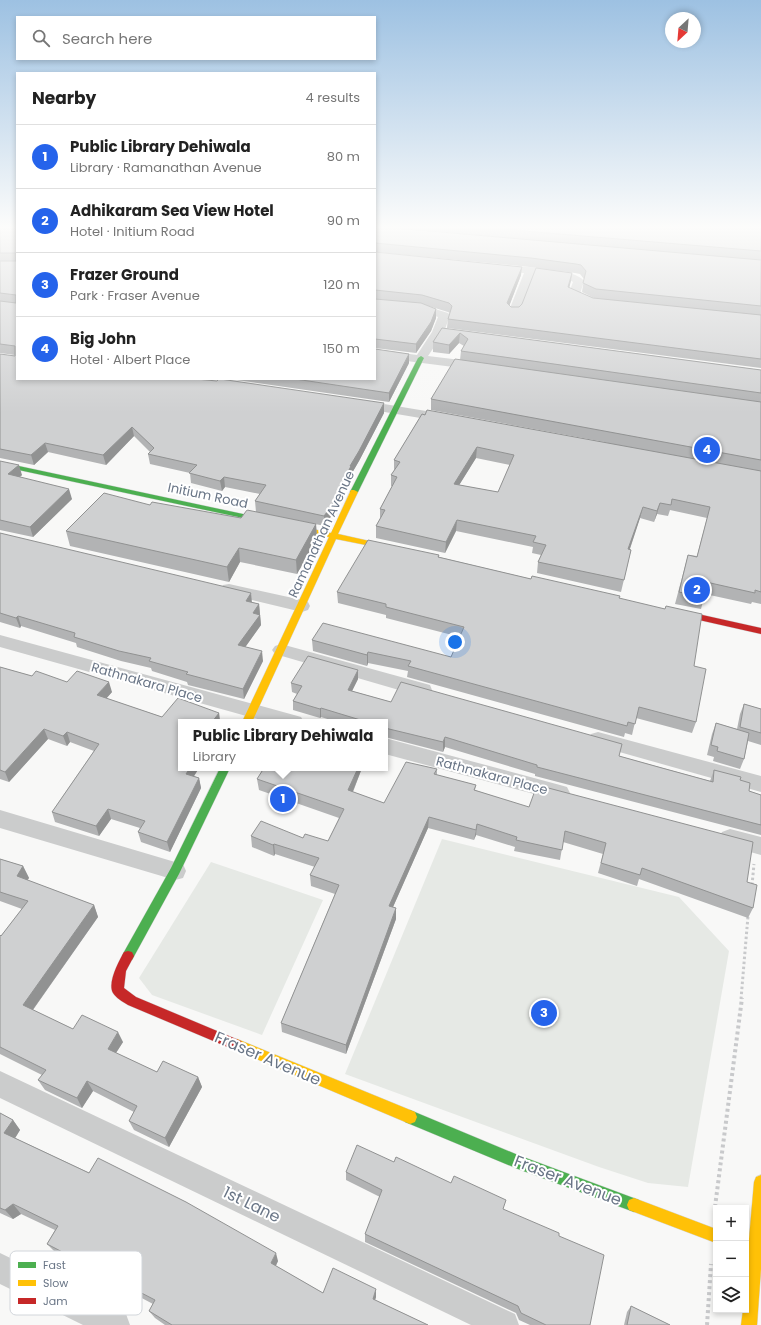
<!DOCTYPE html>
<meta charset="utf-8">
<style>
body{margin:0;font-family:Poppins,sans-serif;background:#f2f2f2;color:#222}
.controls{position:absolute;right:12px;bottom:12px;display:grid;overflow:hidden;border-radius:0px;box-shadow:0 2px 6px #0003}
.controls button{width:36px;height:36px;display:grid;place-items:center;padding:0;border:0;border-bottom:1px solid #e0e0e0;background:#fff;color:#222;font:20px sans-serif}
.compass{position:absolute;left:665px;top:12px;width:36px;height:36px;border-radius:50%;background:#fff;box-shadow:0 2px 6px #0003;rotate:206deg}
.you{position:absolute;left:455px;top:642px;width:14px;height:14px;margin:-10px;border:3px solid #fff;border-radius:50%;background:#1a73e8;box-shadow:0 0 0 6px #1a73e833}
.badge{display:grid;place-items:center;width:26px;height:26px;border-radius:50%;background:#2563eb;color:#fff;font-size:13px;font-weight:700}
.pin{position:absolute;translate:-50% -50%;border:2px solid #fff;box-shadow:0 1px 4px #0006}
.popup{position:absolute;left:178px;top:719px;width:210px;height:52px;box-sizing:border-box;display:grid;place-content:center;border-radius:0px;background:#fff;filter:drop-shadow(0 1px 3px #0005);font-size:13px;white-space:nowrap;color:#767676}
.popup b{font-size:15px;color:#222}
.popup::after{content:'';position:absolute;left:50%;top:100%;margin-left:-8px;border:8px solid transparent;border-top-color:#fff}
.list{margin:0;padding:0;list-style:none}
h2{display:flex;justify-content:space-between;align-items:center;height:52px;margin:0;padding:0 16px;font-size:17px}
h2 small{font-size:13px;font-weight:400;color:#767676}
.list li{display:grid;grid-template-columns:26px 1fr auto;gap:12px;align-items:center;box-sizing:border-box;height:64px;padding:0 16px;border-top:1px solid #e0e0e0}
.list b{display:block;font-size:15px;white-space:nowrap}
.list p{margin:0;font-size:13px;white-space:nowrap;color:#767676}
.list em{font-size:13px;font-style:normal;color:#767676}
.icon{flex:none;width:22px;height:22px;fill:none;stroke:currentColor;stroke-width:2;stroke-linecap:round;stroke-linejoin:round}
.map{position:relative;flex:none;width:761px;height:1325px;overflow:hidden}
.search{position:absolute;background:#fff;box-shadow:0 2px 6px #0003;left:16px;top:16px;width:360px;height:44px;display:flex;align-items:center;gap:10px;box-sizing:border-box;padding:0 14px;border-radius:0px;color:#767676;font-size:15px}
.panel{position:absolute;background:#fff;box-shadow:0 2px 6px #0003;left:16px;top:72px;width:360px;height:308px;border-radius:0px}
.map>svg:first-child{display:block}
</style>
<div class="map">
<svg width="761" height="1325" viewBox="0 0 761 1325">
<rect width="100%" height="100%" fill="#f8f8f7"/>
<g fill="#e6e9e5">
<polygon points="442,839 679,897 729,951 688,1187 648,1183 599,1167 345,1074"/>
<polygon points="211,862 323,900 262,1035 152,995 139,978"/>
</g>
<g fill="none" stroke-linecap="round" stroke-linejoin="round">
<g stroke="#d5d6d7" stroke-width="1">
<g id="fast">
<polygon points="421,356 424,358 358,492 354,494 351,494 350,492 418,358"/>
<polygon points="0,462 308,528 312,530 308,532 0,466"/>
<polygon points="220,768 230,768 179,874 132,960 128,961 124,960 122,956 124,952 171,868"/>
<polygon points="410,1110 518,1155 639,1200 641,1205 639,1210 634,1212 518,1169 405,1122 403,1117 405,1112"/>
</g>
</g>
<g stroke="#d5d6d7" stroke-width="1">
<g id="slow">
<polygon points="351,490 354,490 358,492 338,534 396,547 400,549 396,551 336,539 252,722 242,722 329,537 305,532 304,530 308,528 331,533"/>
<polygon points="237,1039 415,1112 417,1117 415,1122 410,1124 233,1049 231,1045 233,1041"/>
<polygon points="761,1175 761,1269 757,1325 741,1325 743,1310 746,1310 746,1273 754,1182 756,1177"/>
<polygon points="634,1198 716,1229 716,1243 629,1210 627,1205 629,1200"/>
</g>
</g>
<g stroke="#d5d6d7" stroke-width="1">
<g id="jam">
<polygon points="671,608 761,628 761,634 668,613 667,611"/>
<path d="M128,951L132,952L134,956L126,971L124,988L136,997L241,1041L243,1045L241,1049L237,1051L128,1005C123,1002 116,998 113,993C107,983 119,961 124,952Z"/>
</g>
</g>
<g stroke="#c8c9cb" stroke-width="3" stroke-dasharray="2.5 2.5" stroke-linecap="butt">
<polyline points="752,885 754,864"/>
<polyline points="741,999 748,916"/>
</g>
<g stroke="#c8c9cb" stroke-width="4" stroke-dasharray="3 3" stroke-linecap="butt">
<polyline points="715,1207 742,998"/>
<polyline points="707,1325 711,1264"/>
</g>
<g fill="#cbcccc" fill-rule="evenodd">
<path d="M498,265C516,267 574,267 584,281L580,294L595,300L597,302L595,304H587L570,297L568,295L573,282L570,280L534,274L520,313L518,315H510L508,313L524,273L494,270L493,268Z"/>
<polygon points="375,300 422,305 448,313 450,315 444,332 428,356 477,362 481,363 483,366 481,369 477,370 375,357 375,349 417,355 432,332 438,317 421,311 375,306"/>
<polygon points="360,400 450,415 455,416 457,419 455,422 450,423 355,407 353,404 355,401"/>
<polygon points="229,584 302,600 308,602 310,606 308,610 302,612 223,593 221,589 223,585"/>
<polygon points="0,635 294,715 301,717 304,722 268,722 0,647"/>
<polygon points="281,644 430,685 432,690 430,695 423,697 275,654 272,650 275,646"/>
<polygon points="598,732 761,776 761,792 591,744 588,739 591,734"/>
<polygon points="385,738 560,785 567,787 570,793 567,799 560,801 385,754"/>
<polygon points="0,810 175,862 183,864 186,871 183,878 175,880 0,828"/>
<polygon points="730,829 761,837 761,855 722,844 719,838 722,832"/>
<polygon points="0,1071 515,1314 519,1325 471,1325 0,1098"/>
<polygon points="0,1253 126,1314 130,1325 83,1325 0,1284"/>
</g>
<use href="#fast" fill="#4caf50" fill-rule="evenodd"/>
<use href="#slow" fill="#ffc107" fill-rule="evenodd"/>
<use href="#jam" fill="#c62828" fill-rule="evenodd"/>
</g>
<g fill="#b2b3b4" fill-rule="evenodd">
<polygon points="0,228 17,228 17,379 384,413 359,461 352,473 352,476 330,518 325,526 256,512 255,501 260,494 225,487 222,491 191,483 190,473 150,464 148,454 150,452 134,436 106,465 48,452 34,465 0,458 0,354 15,356 15,355 0,353"/>
<polygon points="375,228 761,228 761,368 447,328 448,319 450,313 448,312 422,304 375,299 436,309 436,318 431,331 416,353 375,348 375,252 521,275 509,306 511,307 519,307 572,273 569,288 594,298 582,292 584,279 580,274 575,273 530,267 375,252"/>
<path d="M442,328L761,370V604L752,602L751,604L705,594L701,609L675,604L688,555L697,556L707,518L670,510L668,516L657,514L654,522L640,518L630,549L631,550L621,592L537,573L538,562L541,555L532,553L533,547L456,531L445,553L376,538V526L380,519V509L392,486H391V475L394,471V460L422,414L610,443L431,410V399L460,360L461,351L464,346L459,343L449,354L433,352V342ZM476,458L510,465L498,492L459,485Z"/>
<polygon points="409,363 389,402 230,379 375,379"/>
<polygon points="0,461 22,475 20,477 72,499 33,537 0,530"/>
<polygon points="150,505 241,518 316,524 317,539 297,574 240,562 229,582 70,546 66,531"/>
<polygon points="0,533 259,604 261,625 245,647 263,661 244,699 188,685 187,682 152,671 151,668 121,661 77,647 76,643 21,626 20,628 0,622"/>
<polygon points="439,555 439,557 531,579 619,598 694,666 696,722 692,733 636,718 632,735 625,733 624,737 407,677 408,671 368,663 367,666 313,651 312,640 451,657 460,637 386,618 386,615 338,603 337,592"/>
<polygon points="0,667 32,676 67,682 112,692 106,698 162,717 219,713 220,722 181,722 181,768 199,768 194,776 199,778 201,788 170,852 141,842 138,832 140,828 111,819 99,836 55,822 52,812 94,751 70,742 67,746 48,739 9,782 0,779"/>
<polygon points="358,670 358,679 352,691 391,702 619,756 710,781 714,770 740,780 749,791 761,795 761,835 535,776 535,774 445,747 443,752 385,737 385,722 337,722 321,717 320,718 293,710 293,701 297,694 292,692 291,683"/>
<polygon points="744,704 761,709 761,745 748,741 744,759 740,769 713,761 714,757 707,755 712,734 716,723 737,729 740,714"/>
<polygon points="264,768 362,768 353,792 384,803 437,769 437,775 476,785 475,790 747,882 753,908 748,918 639,879 637,886 598,873 603,854 563,842 560,860 514,851 515,847 476,835 474,840 428,828 393,907 396,919 346,1054 282,1032 281,1023 335,894 311,886 310,875 315,867 275,854 274,856 252,847 251,836 303,838 328,841 339,818 259,790 257,779"/>
<polygon points="0,859 23,866 29,878 27,880 94,905 98,917 33,1010 73,1029 123,1042 116,1053 157,1072 198,1077 202,1087 169,1147 134,1130 129,1121 134,1112 93,1091 82,1108 45,1090 38,1080 42,1075 0,1054 0,935 1,936 22,909 0,901"/>
<polygon points="0,1113 13,1120 20,1130 15,1138 278,1261 276,1266 323,1293 376,1297 375,1300 428,1325 165,1325 155,1318 149,1311 153,1304 55,1252 47,1244 55,1230 21,1214 13,1219 0,1213"/>
<polygon points="394,1162 503,1209 559,1236 590,1325 530,1325 519,1320 516,1313 365,1242 365,1234 380,1197 346,1180 346,1172"/>
<polygon points="631,1306 670,1325 624,1325 627,1312"/>
</g>
<g fill="#919292">
<polygon points="522,267 521,275 507,312 507,303"/>
<polygon points="572,273 571,281 567,296 568,287"/>
<polygon points="436,309 436,318 431,331 416,353 416,344"/>
<polygon points="460,333 459,343 449,354 449,345"/>
<polygon points="409,354 409,363 389,402 389,393"/>
<polygon points="384,403 384,413 359,461 352,473 352,476 330,518 325,526 324,516 350,466"/>
<polygon points="132,427 134,436 106,465 103,455"/>
<polygon points="45,443 48,452 34,465 31,455"/>
<polygon points="477,447 476,458 453,495 454,484"/>
<polygon points="19,465 22,475 11,484 8,474"/>
<polygon points="224,477 225,487 222,491 220,481"/>
<polygon points="69,489 72,499 33,537 30,527"/>
<polygon points="660,503 657,514 654,522 657,511"/>
<polygon points="643,507 640,518 626,560 628,549"/>
<polygon points="457,520 456,531 445,553 446,542"/>
<polygon points="316,524 317,539 297,574 296,560"/>
<polygon points="239,548 240,562 229,582 227,567"/>
<polygon points="251,593 252,603 246,601"/>
<polygon points="259,604 261,625 239,656 238,645 253,613"/>
<polygon points="18,616 21,626 20,628 16,618"/>
<polygon points="262,651 263,661 244,699 243,689"/>
<polygon points="368,652 368,663 367,666 367,655"/>
<polygon points="358,670 358,679 348,699 348,690"/>
<polygon points="109,682 112,692 100,706 97,695"/>
<polygon points="321,708 321,717 320,718 320,709"/>
<polygon points="219,713 220,722 212,722"/>
<polygon points="44,729 48,739 9,782 5,772"/>
<polygon points="67,732 70,742 67,746 63,736"/>
<polygon points="445,737 445,747 443,752 443,742"/>
<polygon points="190,768 199,768 189,784 186,774"/>
<polygon points="358,768 362,768 349,801 348,790"/>
<polygon points="199,778 201,788 170,852 167,842"/>
<polygon points="108,809 111,819 99,836 96,826"/>
<polygon points="429,817 428,828 389,916 389,906"/>
<polygon points="477,824 476,835 474,840 476,830"/>
<polygon points="274,844 275,854 274,856 273,845"/>
<polygon points="23,866 29,878 22,887 17,876"/>
<polygon points="94,905 98,917 29,1015 23,1005"/>
<polygon points="396,908 396,919 346,1054 346,1045"/>
<polygon points="118,1032 123,1042 112,1059 108,1049"/>
<polygon points="198,1077 202,1087 169,1147 165,1138"/>
<polygon points="87,1081 93,1091 82,1108 77,1098"/>
<polygon points="13,1120 20,1130 12,1143 4,1133"/>
<polygon points="13,1204 21,1214 13,1219 5,1210"/>
<polygon points="276,1253 278,1261 273,1271 271,1263"/>
<polygon points="376,1289 376,1297 373,1306 373,1299"/>
</g>
<g fill="#cfd0d1" stroke="#919292" fill-rule="evenodd">
<polygon points="0,228 17,228 17,379 196,379 217,381 219,379 220,379 384,403 359,451 350,466 351,466 330,508 324,516 255,501 266,485 224,477 220,481 189,473 197,465 148,454 154,448 132,427 103,455 45,443 31,455 0,449 0,354 15,356 15,346 0,344 0,301 16,303 16,295 0,293 0,261 16,261 16,253 0,253"/>
<polygon points="375,228 395,228 761,260 761,306 596,289 583,283 586,271 581,265 576,264 531,258 375,243"/>
<polygon points="488,228 761,228 761,251"/>
<polygon points="375,252 522,267 507,303 511,307 519,307 522,304 536,268 572,273 568,287 593,298 761,315 761,359 448,319 452,306 449,303 422,295 375,290"/>
<polygon points="375,299 421,303 436,309 431,322 416,344 375,339"/>
<polygon points="442,328 761,370 761,393 461,351 468,339 460,333 449,345 433,342"/>
<polygon points="375,349 409,354 389,393 295,379 375,379"/>
<polygon points="455,359 761,402 761,460 431,399"/>
<path d="M427,410L761,471V592L755,590V593L706,582L704,598L679,592L688,555L697,557L710,507L672,499L671,505L660,503L657,511L643,507L628,549L631,550L624,580L538,562L546,545L533,542L536,536L457,520L446,542L376,526L385,510L380,509L397,477L391,475L400,462L394,460L422,414L425,415ZM477,447L514,455L498,492L454,484Z"/>
<polygon points="0,461 19,465 8,474 69,489 30,527 0,520"/>
<polygon points="104,493 150,505 152,502 241,518 247,510 316,524 296,560 239,548 227,567 66,531"/>
<polygon points="0,533 251,593 246,601 259,604 253,613 260,615 238,645 262,651 243,689 186,674 188,672 149,661 151,658 119,651 74,637 75,633 18,616 16,618 0,613"/>
<polygon points="368,540 439,555 438,557 531,579 532,576 620,596 619,598 665,609 666,606 702,614 694,666 706,669 696,722 639,707 635,724 628,722 627,726 408,666 411,661 368,652 367,655 312,640 323,623 451,657 464,627 386,607 386,604 337,592"/>
<polygon points="308,656 358,670 348,690 391,702 401,682 622,744 619,756 662,768 713,782 714,770 741,777 740,780 750,783 749,791 761,795 761,825 537,767 537,765 445,737 443,742 385,728 385,722 367,722 321,708 320,709 293,701 302,686 291,683"/>
<polygon points="0,667 32,676 36,671 67,682 77,671 109,682 97,695 162,717 178,698 219,713 212,722 181,722 181,768 190,768 186,774 199,778 167,842 138,832 145,821 108,809 96,826 52,812 99,744 67,732 63,736 44,729 5,772 0,770"/>
<polygon points="744,704 761,709 761,733 740,727"/>
<polygon points="716,723 749,733 744,759 717,751 718,747 711,745"/>
<polygon points="406,762 437,769 434,774 476,785 474,790 529,807 537,785 753,842 747,882 757,885 753,908 642,868 640,875 601,863 606,843 565,831 562,850 516,840 517,837 477,824 476,830 429,817 389,906 396,908 346,1045 281,1023 339,885 310,875 319,858 274,844 273,845 251,836 261,821 303,838 305,834 328,841 344,809 257,779 264,768 358,768 348,790 384,803"/>
<polygon points="0,859 23,866 17,876 94,905 23,1005 73,1029 82,1015 118,1032 108,1049 157,1072 163,1061 198,1077 165,1138 129,1121 137,1106 87,1081 77,1098 38,1080 46,1070 0,1047 0,935 1,936 28,901 0,892"/>
<polygon points="0,1113 13,1120 4,1133 89,1173 98,1158 186,1202 276,1253 271,1263 323,1293 333,1268 376,1289 373,1299 428,1325 172,1325 149,1311 155,1300 47,1244 58,1226 13,1204 5,1210 0,1208"/>
<polygon points="357,1145 394,1162 396,1157 451,1183 454,1176 506,1200 503,1209 559,1233 559,1236 604,1255 590,1325 546,1325 521,1313 518,1306 365,1234 382,1190 346,1172"/>
<polygon points="631,1306 670,1325 627,1325"/>
</g>
<linearGradient id="sky" x2="0" y2="1"><stop stop-color="#9dc1e2"/><stop offset="0.55" stop-color="#fcfcfb"/><stop offset="1" stop-color="#fcfcfb" stop-opacity="0"/></linearGradient>
<rect width="761" height="413" fill="url(#sky)"/>
<g text-anchor="middle" stroke-width="4" stroke-linejoin="round" paint-order="stroke">
<g font-size="13" fill="#697586" stroke="#fff">
<text transform="translate(208 495) rotate(12)" y="5">Initium Road</text>
<text transform="translate(321 534) rotate(-65)" y="5">Ramanathan Avenue</text>
<text transform="translate(147 682) rotate(16)" y="5">Rathnakara Place</text>
<text transform="translate(492 775) rotate(15)" y="5">Rathnakara Place</text>
</g>
<g font-size="16" fill="#697586" stroke="#fff">
<text transform="translate(268 1058) rotate(23)" y="6">Fraser Avenue</text>
<text transform="translate(568 1180) rotate(21)" y="6">Fraser Avenue</text>
<text transform="translate(252 1204) rotate(26)" y="6">1st Lane</text>
</g>
</g>
<rect x="10" y="1251" width="132" height="64" rx="6" fill="#fff" stroke="#d2d6db" stroke-width="1"/>
<rect x="18" y="1262" width="18" height="6" fill="#4caf50"/>
<rect x="18" y="1280" width="18" height="6" fill="#ffc107"/>
<rect x="18" y="1298" width="18" height="6" fill="#c62828"/>
<g font-size="11" fill="#697586">
<text x="43" y="1269">Fast</text>
<text x="43" y="1287">Slow</text>
<text x="43" y="1305">Jam</text>
</g>
</svg>
<div class="controls">
<button>+</button>
<button>−</button>
<button><svg class="icon" aria-label="layers" viewBox="0 0 24 24"><path d="M12 4l9 5-9 5-9-5zM3 14l9 5 9-5"/></svg></button>
</div>
<svg class="compass" viewBox="-18 -18 36 36"><path d="M0-13l5 13h-10z" fill="#e53935"/><path d="M0 13l5-13h-10z" fill="#767676"/></svg>
<div class="you"></div>
<div class="pin badge" style="left:283px;top:799px">1</div>
<div class="popup"><b>Public Library Dehiwala</b>Library</div>
<div class="pin badge" style="left:697px;top:590px">2</div>
<div class="pin badge" style="left:544px;top:1013px">3</div>
<div class="pin badge" style="left:707px;top:450px">4</div>
<div class="search"><svg class="icon" aria-label="search" viewBox="0 0 24 24"><circle cx="10" cy="10" r="6"/><path d="M15 15l6 6"/></svg>Search here</div>
<section class="panel">
<h2>Nearby<small>4 results</small></h2>
<ul class="list">
<li><span class="badge">1</span><div><b>Public Library Dehiwala</b><p>Library · Ramanathan Avenue</p></div><em>80 m</em></li>
<li><span class="badge">2</span><div><b>Adhikaram Sea View Hotel</b><p>Hotel · Initium Road</p></div><em>90 m</em></li>
<li><span class="badge">3</span><div><b>Frazer Ground</b><p>Park · Fraser Avenue</p></div><em>120 m</em></li>
<li><span class="badge">4</span><div><b>Big John</b><p>Hotel · Albert Place</p></div><em>150 m</em></li>
</ul>
</section>
</div>
